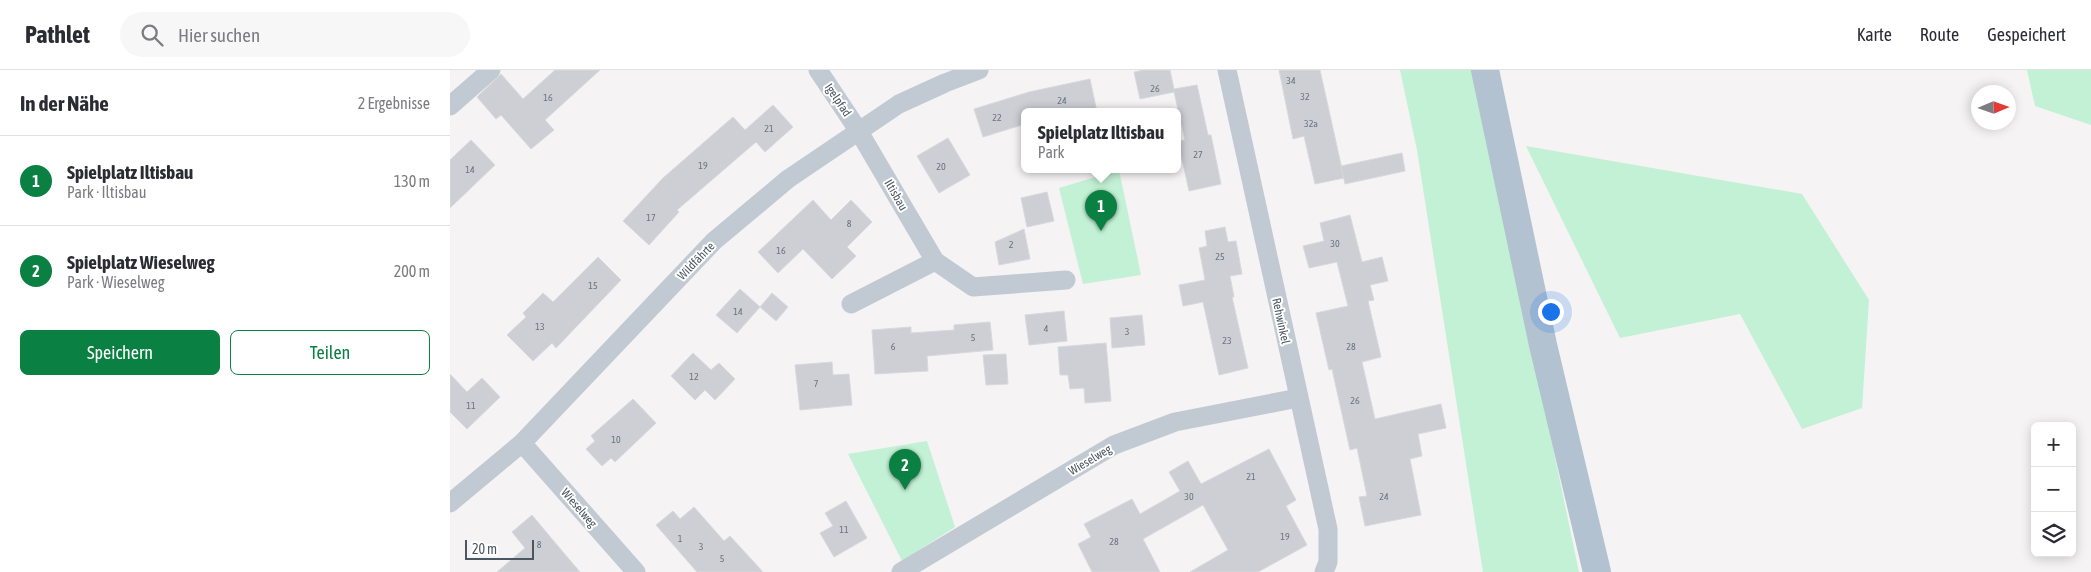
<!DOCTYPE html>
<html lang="de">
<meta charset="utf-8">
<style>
body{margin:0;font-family:"Asap Condensed",sans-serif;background:#f7f7f7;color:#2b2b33}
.controls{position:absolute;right:15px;bottom:15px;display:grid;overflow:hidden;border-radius:8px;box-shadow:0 2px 12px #0003}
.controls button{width:45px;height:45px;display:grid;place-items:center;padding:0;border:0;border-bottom:1px solid #e1e1e2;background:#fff;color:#2b2b33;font:25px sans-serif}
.compass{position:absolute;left:1521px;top:15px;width:45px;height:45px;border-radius:50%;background:#fff;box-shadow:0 2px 12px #0003;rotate:88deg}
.scale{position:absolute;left:15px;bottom:12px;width:69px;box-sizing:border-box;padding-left:5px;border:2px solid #4a5661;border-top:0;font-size:14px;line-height:18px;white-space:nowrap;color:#4a5661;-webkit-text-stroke:4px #fff;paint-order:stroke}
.you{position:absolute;left:1100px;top:241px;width:18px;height:18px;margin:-12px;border:4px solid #fff;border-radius:50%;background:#1a73e8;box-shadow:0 0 0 8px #1a73e833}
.badge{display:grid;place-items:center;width:32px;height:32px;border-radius:50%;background:#0b8043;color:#fff;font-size:16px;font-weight:700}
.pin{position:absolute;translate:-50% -41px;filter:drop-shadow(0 1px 2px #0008)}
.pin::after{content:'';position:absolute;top:26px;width:18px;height:15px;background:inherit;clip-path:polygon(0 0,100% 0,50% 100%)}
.popup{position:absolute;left:571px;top:38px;width:160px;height:65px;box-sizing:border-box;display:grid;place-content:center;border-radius:8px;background:#fff;filter:drop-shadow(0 1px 4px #0005);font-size:16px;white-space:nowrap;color:#7c7c81}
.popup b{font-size:19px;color:#2b2b33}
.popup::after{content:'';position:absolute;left:50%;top:100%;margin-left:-10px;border:10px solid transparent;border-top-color:#fff}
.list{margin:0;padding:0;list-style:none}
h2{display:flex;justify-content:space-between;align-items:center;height:65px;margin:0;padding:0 20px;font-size:21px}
h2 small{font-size:16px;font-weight:400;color:#7c7c81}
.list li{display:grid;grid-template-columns:32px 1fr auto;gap:15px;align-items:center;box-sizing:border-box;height:90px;padding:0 20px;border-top:1px solid #e1e1e2}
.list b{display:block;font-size:19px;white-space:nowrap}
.list p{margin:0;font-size:16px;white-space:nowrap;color:#7c7c81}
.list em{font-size:16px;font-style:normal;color:#7c7c81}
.actions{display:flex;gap:10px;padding:15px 20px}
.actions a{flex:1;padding:11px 0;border:1px solid #0b8043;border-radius:8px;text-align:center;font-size:18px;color:#0b8043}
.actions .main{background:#0b8043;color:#fff}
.icon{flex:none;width:28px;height:28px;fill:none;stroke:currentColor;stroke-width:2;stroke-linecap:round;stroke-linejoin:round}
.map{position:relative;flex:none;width:1641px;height:502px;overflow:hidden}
header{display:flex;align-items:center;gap:30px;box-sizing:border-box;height:70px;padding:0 25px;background:#fff;border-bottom:1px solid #e1e1e2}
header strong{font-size:24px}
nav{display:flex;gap:28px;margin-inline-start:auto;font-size:18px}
.search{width:350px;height:45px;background:#f7f7f7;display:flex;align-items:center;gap:12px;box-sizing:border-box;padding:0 18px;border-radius:28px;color:#7c7c81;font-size:19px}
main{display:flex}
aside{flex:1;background:#fff}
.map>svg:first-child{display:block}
</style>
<header>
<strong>Pathlet</strong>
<div class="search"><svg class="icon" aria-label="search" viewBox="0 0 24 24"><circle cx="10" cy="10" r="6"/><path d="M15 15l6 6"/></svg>Hier suchen</div>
<nav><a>Karte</a><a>Route</a><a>Gespeichert</a></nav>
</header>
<main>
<aside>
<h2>In der Nähe<small>2 Ergebnisse</small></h2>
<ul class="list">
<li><span class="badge">1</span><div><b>Spielplatz Iltisbau</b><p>Park · Iltisbau</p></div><em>130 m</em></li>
<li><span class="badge">2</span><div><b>Spielplatz Wieselweg</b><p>Park · Wieselweg</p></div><em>200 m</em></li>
</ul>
<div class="actions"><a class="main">Speichern</a><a>Teilen</a></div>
</aside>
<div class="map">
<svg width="1641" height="502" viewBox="0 0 1641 502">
<rect width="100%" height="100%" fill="#f5f3f3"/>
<g fill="#c3f1d5">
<polygon points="950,0 1024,0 1129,502 1033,502 967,80"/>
<polygon points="1577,0 1641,0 1641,55 1585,36"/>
<polygon points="1076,76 1352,124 1419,230 1412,338 1352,359 1290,244 1170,268"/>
<polygon points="669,100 691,205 633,214 609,118"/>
<polygon points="477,371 505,457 452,491 398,384"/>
</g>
<g fill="#cdcfd5" stroke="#d7d9de">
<polygon points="105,0 150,0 95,50 104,60 81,79 51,45 46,49 27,27 51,4 73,29"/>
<polygon points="694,0 720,0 724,19 747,15 758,65 761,65 771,114 739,121 728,71 735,70 724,22 690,29 684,2"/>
<polygon points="829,0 870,0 894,108 865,114 854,66 843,69"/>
<polygon points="640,9 647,42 575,42 575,54 533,67 524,39 579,22"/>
<polygon points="323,35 343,57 315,82 306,72 227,140 229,142 199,175 173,151 213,108 283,47 295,60"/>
<polygon points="498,68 520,105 489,123 467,86"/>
<polygon points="21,70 45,95 0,138 0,90"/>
<polygon points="952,83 955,101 895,114 891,96"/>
<polygon points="597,122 604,151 577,157 571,128"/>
<polygon points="363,130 381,150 401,130 422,152 397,177 406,186 382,209 353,179 328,203 308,182"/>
<polygon points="900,145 912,192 932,187 938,211 920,215 924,230 918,231 931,287 912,292 925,349 991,334 996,358 968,364 972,386 960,389 971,445 915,456 909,427 917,426 907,378 900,380 882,299 879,300 866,243 898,236 887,192 859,198 853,176 874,171 870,153"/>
<polygon points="775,157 778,172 786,171 792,204 780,206 784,227 782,227 798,298 769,305 753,232 733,236 729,215 755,210 749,178 757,176 755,161"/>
<polygon points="574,159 580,189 549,195 545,172"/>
<polygon points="148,187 171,210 106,278 102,273 83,291 57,265 76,247 73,243 93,223 103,232"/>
<polygon points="290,219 310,237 287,263 266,245"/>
<polygon points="322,223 338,237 326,251 310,237"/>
<polygon points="614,241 617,271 579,275 575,245"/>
<polygon points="692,245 695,275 662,278 660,248"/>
<polygon points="540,252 543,280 477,286 478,301 425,304 422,260 461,257 461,263 504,260 504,255"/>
<polygon points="656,273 661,331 635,333 634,318 620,319 618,305 610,305 608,277"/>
<polygon points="243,283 261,300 269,293 285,309 265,330 255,320 245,330 221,306"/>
<polygon points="556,284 558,314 536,315 533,285"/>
<polygon points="382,292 383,305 399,304 402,335 350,340 345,295"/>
<polygon points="0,304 17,322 32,308 50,327 17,359 0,342"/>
<polygon points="183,329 206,353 165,392 161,388 152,396 136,379 145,371 141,366"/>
<polygon points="819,379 846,430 836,436 857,475 808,502 740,502 778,480 753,435 693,469 710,502 642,502 628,474 641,467 634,454 682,429 690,444 730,421 719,402 738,391 751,414"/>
<polygon points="396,431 417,468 384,487 370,463 383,456 375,443"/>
<polygon points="244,437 274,471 280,466 313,502 247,502 206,455 223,441 230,449"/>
<polygon points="82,445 102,469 130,502 47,502 75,478 62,462"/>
</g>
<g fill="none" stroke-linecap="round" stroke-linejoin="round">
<g stroke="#c1cad2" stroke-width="19">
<polyline points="368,0 408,60 485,191"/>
<polyline points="777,0 878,459 878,492 874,502"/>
<polyline points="0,36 41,0"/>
<polyline points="401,234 485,191 523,217 616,210"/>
<polyline points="72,373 186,502"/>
<polyline points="0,433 72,373 264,171 338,109 449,34 495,13 529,0"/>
<polyline points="451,502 664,375 725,352 848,328"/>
</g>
<polyline stroke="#b3c2d1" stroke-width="28" points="1035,0 1093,275 1147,502"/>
</g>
<g text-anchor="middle" stroke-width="4" stroke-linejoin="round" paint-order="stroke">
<g font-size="10" fill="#6b747e">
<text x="841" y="14">34</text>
<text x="705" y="22">26</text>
<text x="855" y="30">32</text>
<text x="98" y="31">16</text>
<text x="612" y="34">24</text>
<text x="547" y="51">22</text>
<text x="861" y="57">32a</text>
<text x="319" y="62">21</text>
<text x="748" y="88">27</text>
<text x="253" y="99">19</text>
<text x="491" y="100">20</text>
<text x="20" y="103">14</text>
<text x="201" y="151">17</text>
<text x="399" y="157">8</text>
<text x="885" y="177">30</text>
<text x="561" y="178">2</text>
<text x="331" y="184">16</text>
<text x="770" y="190">25</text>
<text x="143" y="219">15</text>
<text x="288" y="245">14</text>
<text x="90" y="260">13</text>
<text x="596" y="262">4</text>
<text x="677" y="265">3</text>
<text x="523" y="271">5</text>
<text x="777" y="274">23</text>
<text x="443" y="280">6</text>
<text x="901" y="280">28</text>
<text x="244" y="310">12</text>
<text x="366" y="317">7</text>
<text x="905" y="334">26</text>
<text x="21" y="339">11</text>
<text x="166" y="373">10</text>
<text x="801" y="410">21</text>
<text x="739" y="430">30</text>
<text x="934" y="430">24</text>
<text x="394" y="463">11</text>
<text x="835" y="470">19</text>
<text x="230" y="472">1</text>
<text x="664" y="475">28</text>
<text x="89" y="478">8</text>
<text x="251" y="480">3</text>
<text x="272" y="492">5</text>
</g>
<g font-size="12" fill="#4a5661" stroke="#fff">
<text transform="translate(388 30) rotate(56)" y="4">Igelpfad</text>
<text transform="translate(446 125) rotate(60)" y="4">Iltisbau</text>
<text transform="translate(246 191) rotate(-46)" y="4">Wildfährte</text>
<text transform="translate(831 251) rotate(78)" y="4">Rehwinkel</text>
<text transform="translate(640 390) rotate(-31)" y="4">Wieselweg</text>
<text transform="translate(129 438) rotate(49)" y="4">Wieselweg</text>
</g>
</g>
</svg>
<div class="controls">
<button>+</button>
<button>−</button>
<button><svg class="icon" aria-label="layers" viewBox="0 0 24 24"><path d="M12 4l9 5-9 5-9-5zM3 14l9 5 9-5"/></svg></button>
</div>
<svg class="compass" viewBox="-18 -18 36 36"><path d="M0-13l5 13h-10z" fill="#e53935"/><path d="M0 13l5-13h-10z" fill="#7c7c81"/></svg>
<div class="scale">20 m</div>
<div class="you"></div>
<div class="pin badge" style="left:651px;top:161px">1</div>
<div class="popup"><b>Spielplatz Iltisbau</b>Park</div>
<div class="pin badge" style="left:455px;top:420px">2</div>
</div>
</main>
